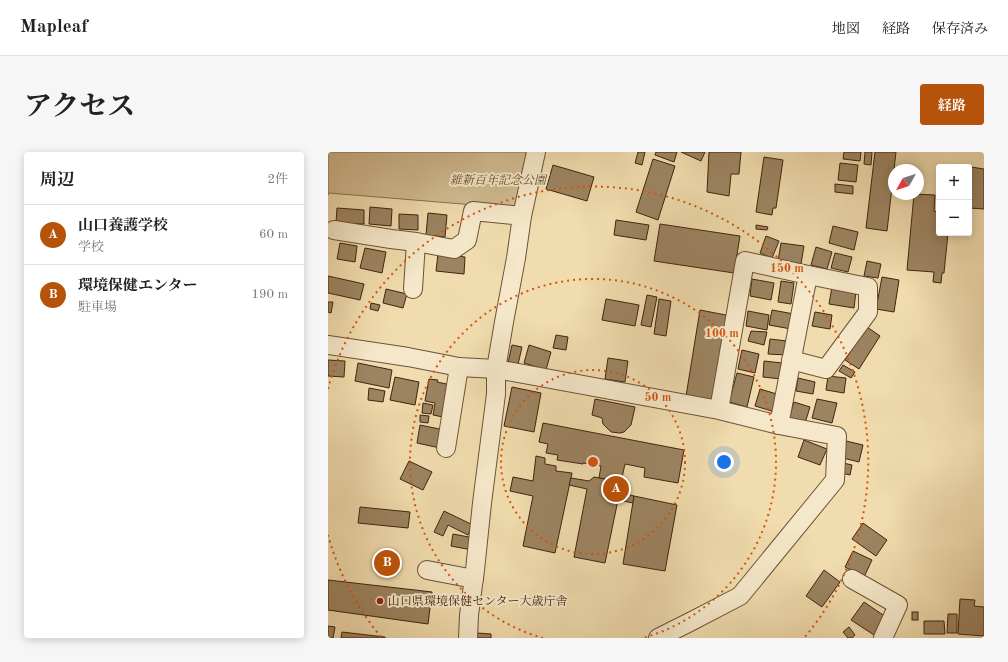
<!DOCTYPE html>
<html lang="ja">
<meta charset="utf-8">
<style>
body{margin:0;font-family:"Old Standard TT","Noto Serif JP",serif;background:#f6f6f6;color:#222}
.controls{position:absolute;right:12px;top:12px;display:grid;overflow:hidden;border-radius:4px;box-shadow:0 2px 10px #0003}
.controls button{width:36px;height:36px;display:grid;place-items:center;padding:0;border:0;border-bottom:1px solid #e0e0e0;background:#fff;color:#222;font:20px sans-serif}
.compass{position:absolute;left:560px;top:12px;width:36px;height:36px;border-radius:50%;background:#fff;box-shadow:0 2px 10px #0003;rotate:231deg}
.you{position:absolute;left:396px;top:310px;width:14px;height:14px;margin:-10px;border:3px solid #fff;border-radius:50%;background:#1a73e8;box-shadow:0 0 0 6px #1a73e833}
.badge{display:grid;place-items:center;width:26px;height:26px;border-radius:50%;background:#b45309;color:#fff;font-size:13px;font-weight:700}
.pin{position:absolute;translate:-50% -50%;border:2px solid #fff;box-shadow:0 1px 4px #0006}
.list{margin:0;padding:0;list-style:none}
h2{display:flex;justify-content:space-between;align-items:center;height:52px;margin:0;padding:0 16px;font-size:17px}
h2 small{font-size:13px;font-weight:400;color:#767676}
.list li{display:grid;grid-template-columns:26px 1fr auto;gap:12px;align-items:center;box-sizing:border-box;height:60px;padding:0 16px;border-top:1px solid #e0e0e0}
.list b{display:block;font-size:15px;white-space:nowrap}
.list p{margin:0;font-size:13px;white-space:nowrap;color:#767676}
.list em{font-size:13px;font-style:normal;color:#767676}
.map{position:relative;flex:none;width:656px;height:486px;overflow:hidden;border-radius:4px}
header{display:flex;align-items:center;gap:24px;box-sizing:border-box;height:56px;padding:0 20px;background:#fff;border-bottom:1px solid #e0e0e0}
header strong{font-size:19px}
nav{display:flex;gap:22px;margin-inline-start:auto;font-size:14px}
.intro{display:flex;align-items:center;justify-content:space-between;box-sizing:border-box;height:96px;padding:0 24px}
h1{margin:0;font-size:28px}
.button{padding:10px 18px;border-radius:4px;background:#b45309;color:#fff;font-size:14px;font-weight:700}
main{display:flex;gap:24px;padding:0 24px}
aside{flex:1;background:#fff;border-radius:4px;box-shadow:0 2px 10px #0003}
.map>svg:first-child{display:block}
</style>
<header>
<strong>Mapleaf</strong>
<nav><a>地図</a><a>経路</a><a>保存済み</a></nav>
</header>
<div class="intro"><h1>アクセス</h1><a class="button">経路</a></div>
<main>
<aside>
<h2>周辺<small>2件</small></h2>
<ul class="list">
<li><span class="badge">A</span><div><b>山口養護学校</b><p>学校</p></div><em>60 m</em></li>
<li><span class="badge">B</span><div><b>環境保健エンター</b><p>駐車場</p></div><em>190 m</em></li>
</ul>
</aside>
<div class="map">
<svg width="656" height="486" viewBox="0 0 656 486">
<rect width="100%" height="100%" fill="#f0dcae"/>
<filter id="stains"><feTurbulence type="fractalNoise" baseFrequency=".005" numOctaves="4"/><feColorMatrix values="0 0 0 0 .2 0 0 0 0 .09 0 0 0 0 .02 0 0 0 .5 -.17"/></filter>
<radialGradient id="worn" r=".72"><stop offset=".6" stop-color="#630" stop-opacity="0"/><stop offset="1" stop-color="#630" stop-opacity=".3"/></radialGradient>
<polygon fill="#d2bd93" stroke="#8a7050" points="0,0 202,0 195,50 183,56 1,41 0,43"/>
<g fill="#9c8461" stroke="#41240e">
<polygon points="310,0 317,0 314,13 307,11"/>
<polygon points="328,0 349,0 346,10 327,3"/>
<polygon points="353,0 377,0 373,9"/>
<polygon points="381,0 413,0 411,22 403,22 401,44 379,40"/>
<polygon points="516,0 533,0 532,9 515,7"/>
<polygon points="537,0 544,0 543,13 536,12"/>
<polygon points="547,0 568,0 559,79 538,76"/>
<polygon points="436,5 455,8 448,56 445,56 444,63 428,60"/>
<polygon points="325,7 347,14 330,68 308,60"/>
<polygon points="512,11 530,13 528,30 510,28"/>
<polygon points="225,13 266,25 259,49 218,37"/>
<polygon points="643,15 656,17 656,57 641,56 641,41"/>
<polygon points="507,32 525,34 525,42 507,40"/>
<polygon points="586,42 607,43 606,59 611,60 611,81 620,81 616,121 614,121 613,131 605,130 606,120 579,118"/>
<polygon points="42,55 64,57 63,74 41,72"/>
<polygon points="9,56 36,58 36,72 8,71"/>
<polygon points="100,61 119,63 117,85 98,83"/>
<polygon points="71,62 90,63 90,78 71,77"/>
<polygon points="288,68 321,73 318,88 286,83"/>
<polygon points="332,72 412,84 406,121 326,109"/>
<polygon points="428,73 440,75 439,78 428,77"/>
<polygon points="505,74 530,80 526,98 501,91"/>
<polygon points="438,84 451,89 444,106 432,101"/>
<polygon points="12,91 29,94 27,110 9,107"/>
<polygon points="453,91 476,94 473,112 450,109"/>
<polygon points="488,95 504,100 499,117 483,113"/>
<polygon points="37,96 58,100 54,121 32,116"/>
<polygon points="507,101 524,105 520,120 503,116"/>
<polygon points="110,102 137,105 136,122 108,119"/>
<polygon points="539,109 553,112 550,126 536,124"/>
<polygon points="0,124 36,132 32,148 0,141"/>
<polygon points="554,125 571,128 566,160 548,157"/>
<polygon points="424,127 446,131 443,148 422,144"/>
<polygon points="453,129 466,131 463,152 450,150"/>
<polygon points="504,135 528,139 526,156 501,152"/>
<polygon points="58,137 79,142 75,156 55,151"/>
<polygon points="319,143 329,145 323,175 313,173"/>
<polygon points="278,147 311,153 307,174 274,168"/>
<polygon points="331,147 343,149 338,184 326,182"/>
<polygon points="0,150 5,150 3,161 0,160"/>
<polygon points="43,151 52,153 50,159 42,157"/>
<polygon points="372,158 403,164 385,248 358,244"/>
<polygon points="444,158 466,162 463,177 441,173"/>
<polygon points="420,159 441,163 439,178 418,174"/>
<polygon points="487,160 504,163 502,177 484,174"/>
<polygon points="539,175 552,184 531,217 517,208"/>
<polygon points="423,179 439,180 436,193 420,189"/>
<polygon points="228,183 240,185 238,198 225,196"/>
<polygon points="442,187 459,189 458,203 440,202"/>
<polygon points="184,193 194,195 189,217 179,215"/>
<polygon points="201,193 223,200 218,218 196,211"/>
<polygon points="414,198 431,202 427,221 410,217"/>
<polygon points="280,206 300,209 297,230 277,227"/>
<polygon points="0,208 17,209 16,225 0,224"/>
<polygon points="436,209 454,211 453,227 435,225"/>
<polygon points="30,211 64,218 61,236 27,229"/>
<polygon points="515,213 527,220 523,226 511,219"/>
<polygon points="409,221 426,225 419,255 401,250"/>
<polygon points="500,224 518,226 516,241 498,238"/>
<polygon points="67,225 91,230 87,253 62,248"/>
<polygon points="470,226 487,230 485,242 468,239"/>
<polygon points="101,227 110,228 109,230 123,233 120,266 105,263 107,251 97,249"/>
<polygon points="184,235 213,241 206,280 176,274"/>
<polygon points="41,236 57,239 55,250 40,248"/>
<polygon points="432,237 452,243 447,260 427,254"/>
<polygon points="267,247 307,255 303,273 296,280 292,281 283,280 275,272 274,266 264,263"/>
<polygon points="489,247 509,251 504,271 484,266"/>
<polygon points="466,250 482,255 477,271 461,266"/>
<polygon points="95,251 105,253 103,262 94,261"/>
<polygon points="92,263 101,264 100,271 92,270"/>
<polygon points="215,271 356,298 350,331 316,325 317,316 297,312 293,330 271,326 273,314 255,311 255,312 229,308 230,303 218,301 220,292 211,290"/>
<polygon points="92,273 116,278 112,296 89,291"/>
<polygon points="476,288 499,297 492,313 470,305"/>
<polygon points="518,289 535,293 531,310 515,306"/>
<polygon points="208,304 217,306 217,312 228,314 228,319 244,321 227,401 195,394 205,344 182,339 185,325 205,329"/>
<polygon points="81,309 104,320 95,338 72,327"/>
<polygon points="511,310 524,313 522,323 509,320"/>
<polygon points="266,325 293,330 291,340 306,344 305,351 290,348 277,411 246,405 259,337 241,333 243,326 261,329"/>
<polygon points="306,344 349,353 337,419 295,412"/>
<polygon points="32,355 82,360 80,376 30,371"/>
<polygon points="116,359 145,373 140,383 120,373 115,384 106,380"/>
<polygon points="535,371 559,388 548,404 524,387"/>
<polygon points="125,382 146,386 144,398 123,394"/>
<polygon points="525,399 544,408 536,425 517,415"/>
<polygon points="496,418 512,430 494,455 478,444"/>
<polygon points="0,428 104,440 100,472 0,458"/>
<polygon points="632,447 647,448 646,454 656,455 656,484 630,482"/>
<polygon points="536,450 558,465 546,483 523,468"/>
<rect x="584" y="460" width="6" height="8"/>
<polygon points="620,462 629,462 629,481 619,481"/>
<polygon points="596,469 616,469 617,482 596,482"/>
<polygon points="0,474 7,475 5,486 0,486"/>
<polygon points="521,475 527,483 524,486 520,486 515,480"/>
<polygon points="14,480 57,485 57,486 13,486"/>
<polygon points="149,481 163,482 163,486 148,486"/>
</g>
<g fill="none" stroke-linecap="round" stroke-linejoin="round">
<g stroke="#6d5236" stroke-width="20">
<g id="minor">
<polyline points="6,78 63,87 88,90"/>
<polyline points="85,137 88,90 126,97 139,88 145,59 194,64"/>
<polyline points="0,193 80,205 131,215 168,217 391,258 451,273 480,123 417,109 391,258"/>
<polyline points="463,208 498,217 540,160 540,135 480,123"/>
<polyline points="118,296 131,215"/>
<polyline points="99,418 146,427"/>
<polyline points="524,427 570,453 555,486"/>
<polyline points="140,486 141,463 147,418 154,351 168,242 168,217 176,170 188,106 194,64 208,0"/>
<polyline points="330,486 362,470 412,444 507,328 509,284 451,273"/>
</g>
</g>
<use href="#minor" stroke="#f5e8ca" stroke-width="18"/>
</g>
<g fill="none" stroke="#d7540c" stroke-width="2" stroke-dasharray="2 4">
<circle cx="265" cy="310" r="92"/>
<path d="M215 486A183 183 0 1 1 315 486"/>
<path d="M53 485A275 275 0 0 1 0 383M0 237A275 275 0 1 1 477 485"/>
</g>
<circle fill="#8f2418" stroke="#f5e8ca" stroke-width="1.5" cx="52" cy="449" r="4"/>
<g text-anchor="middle" stroke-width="4" stroke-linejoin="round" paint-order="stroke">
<g font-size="12" font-style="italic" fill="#654a2f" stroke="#f5e8ca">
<text x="170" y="32">維新百年記念公園</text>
</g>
<g font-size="12" fill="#41240e" stroke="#f5e8ca" text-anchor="start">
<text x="60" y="453">山口県環境保健センター大歳庁舎</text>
</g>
</g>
<circle cx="265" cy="310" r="6" fill="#d7540c" stroke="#f5e8ca" stroke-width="2"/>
<g font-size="12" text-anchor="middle" font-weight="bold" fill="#d7540c" stroke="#f5e8ca" stroke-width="4" stroke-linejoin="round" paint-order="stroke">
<text x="459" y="120">150 m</text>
<text x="394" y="185">100 m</text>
<text x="330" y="249">50 m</text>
</g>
<rect width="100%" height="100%" filter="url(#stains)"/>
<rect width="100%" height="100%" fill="url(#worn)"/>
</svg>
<div class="controls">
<button>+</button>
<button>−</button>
</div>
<svg class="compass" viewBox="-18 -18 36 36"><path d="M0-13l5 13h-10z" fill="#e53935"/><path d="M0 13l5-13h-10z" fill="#767676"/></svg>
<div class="you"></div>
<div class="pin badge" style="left:288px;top:337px">A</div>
<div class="pin badge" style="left:59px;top:411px">B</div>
</div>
</main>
